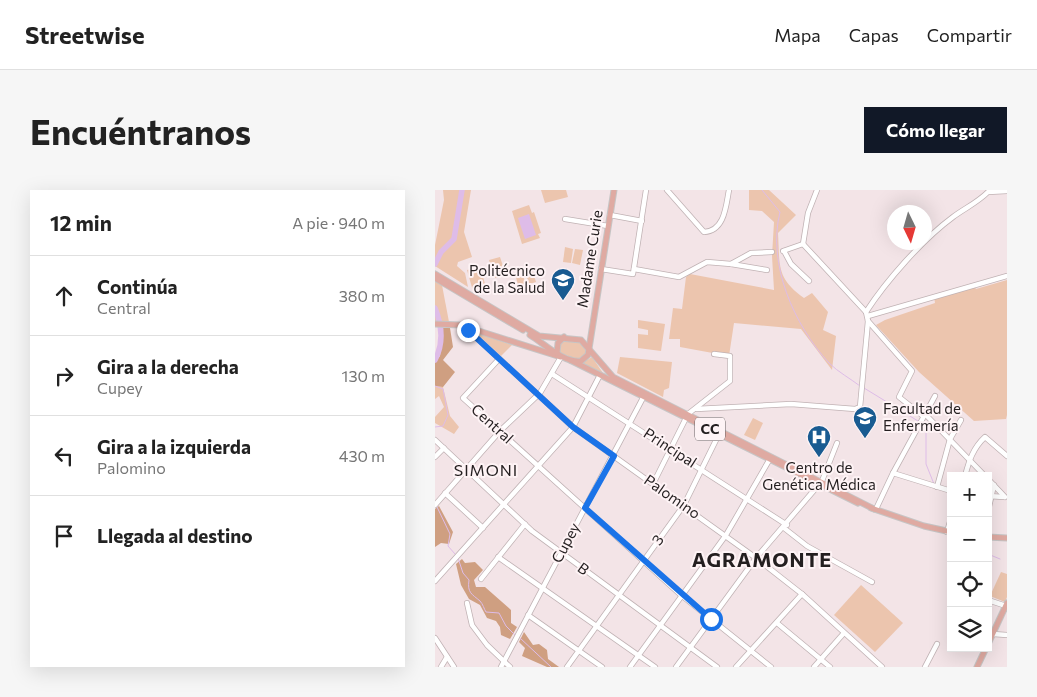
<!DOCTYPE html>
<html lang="es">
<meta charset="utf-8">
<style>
body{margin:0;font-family:Commissioner,sans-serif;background:#f6f6f6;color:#222}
.controls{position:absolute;right:15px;bottom:15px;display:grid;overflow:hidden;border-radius:0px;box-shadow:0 5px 20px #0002}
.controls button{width:45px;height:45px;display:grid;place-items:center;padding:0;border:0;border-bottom:1px solid #e0e0e0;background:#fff;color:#222;font:25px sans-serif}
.compass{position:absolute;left:452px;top:15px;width:45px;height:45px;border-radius:50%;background:#fff;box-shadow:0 5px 20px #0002;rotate:175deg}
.stop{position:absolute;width:15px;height:15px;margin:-11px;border:4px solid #1a73e8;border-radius:50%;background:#fff}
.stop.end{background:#1a73e8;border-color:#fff;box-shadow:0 1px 5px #0008}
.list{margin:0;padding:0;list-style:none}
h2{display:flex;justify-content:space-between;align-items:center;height:65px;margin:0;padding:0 20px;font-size:21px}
h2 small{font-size:16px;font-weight:400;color:#767676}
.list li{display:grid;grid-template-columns:32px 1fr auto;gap:15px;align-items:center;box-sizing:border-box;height:80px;padding:0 20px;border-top:1px solid #e0e0e0}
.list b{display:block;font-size:19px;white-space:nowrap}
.list p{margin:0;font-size:16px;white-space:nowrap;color:#767676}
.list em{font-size:16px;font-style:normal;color:#767676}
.icon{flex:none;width:28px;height:28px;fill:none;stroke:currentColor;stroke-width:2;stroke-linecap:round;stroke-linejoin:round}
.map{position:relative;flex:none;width:572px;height:477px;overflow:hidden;border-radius:0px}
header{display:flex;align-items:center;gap:30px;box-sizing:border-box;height:70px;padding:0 25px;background:#fff;border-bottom:1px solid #e0e0e0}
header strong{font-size:24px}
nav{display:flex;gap:28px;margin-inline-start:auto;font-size:18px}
.intro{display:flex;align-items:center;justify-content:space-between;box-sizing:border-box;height:120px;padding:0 30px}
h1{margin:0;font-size:35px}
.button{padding:12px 22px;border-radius:0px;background:#111827;color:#fff;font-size:18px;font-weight:700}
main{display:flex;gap:30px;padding:0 30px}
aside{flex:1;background:#fff;border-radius:0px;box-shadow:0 5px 20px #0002}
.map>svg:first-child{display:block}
</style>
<header>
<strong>Streetwise</strong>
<nav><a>Mapa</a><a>Capas</a><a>Compartir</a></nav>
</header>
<div class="intro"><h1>Encuéntranos</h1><a class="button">Cómo llegar</a></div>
<main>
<aside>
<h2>12 min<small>A pie · 940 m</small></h2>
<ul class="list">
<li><svg class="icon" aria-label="ahead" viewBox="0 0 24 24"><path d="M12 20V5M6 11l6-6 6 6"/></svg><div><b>Continúa</b><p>Central</p></div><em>380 m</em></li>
<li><svg class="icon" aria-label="right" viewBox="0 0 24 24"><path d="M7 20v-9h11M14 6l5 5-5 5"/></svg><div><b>Gira a la derecha</b><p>Cupey</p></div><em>130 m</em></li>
<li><svg class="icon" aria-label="left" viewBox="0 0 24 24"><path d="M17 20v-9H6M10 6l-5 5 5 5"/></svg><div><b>Gira a la izquierda</b><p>Palomino</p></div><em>430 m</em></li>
<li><svg class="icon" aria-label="arrive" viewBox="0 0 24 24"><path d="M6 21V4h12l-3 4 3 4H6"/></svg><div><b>Llegada al destino</b></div></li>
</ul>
</aside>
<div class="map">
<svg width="572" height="477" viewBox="0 0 572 477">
<rect width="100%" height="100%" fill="#f3e4e7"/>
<g fill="#ecc5ae">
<polygon points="8,0 36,0 29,42 37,67 23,72 22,76 30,83 33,97 0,76 0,55 9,10"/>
<polygon points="106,0 131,0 133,7 110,13"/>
<path d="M314,0H334L361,25L343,43C345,76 341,88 369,108L377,103L393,122L388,140L401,146L397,180L366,139L299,133L294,166L245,157V149H234L238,118L247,119L251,87L255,84L339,100L337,66L339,32L327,21L314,20Z"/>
<polygon points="94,15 97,23 99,22 106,43 103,44 105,48 87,54 77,21"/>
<polygon points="130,57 138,59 136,73 128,72"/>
<polygon points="140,59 148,60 145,75 137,73"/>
<polygon points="65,67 71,85 60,88 54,70"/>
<polygon points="45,77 51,97 38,101 32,80"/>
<polygon points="97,79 101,92 94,94 90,81"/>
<polygon points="87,82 91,95 84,98 80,84"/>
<polygon points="572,90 572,225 571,229 539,231 484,182 441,135 450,130 500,113 499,107 538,94 541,99"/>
<polygon points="0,91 7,95 14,132 0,131"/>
<polygon points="203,130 230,134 226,161 203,158 203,144 213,145 213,140 203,138"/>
<polygon points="40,142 77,155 66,166"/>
<polygon points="131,149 144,151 151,158 151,164 144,170 125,163 125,153"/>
<polygon points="157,167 168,183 147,173"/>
<polygon points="185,167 237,172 234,198 229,200 228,207 182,183"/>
<polygon points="0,196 8,197 15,226 24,237 19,244 0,233 0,227 9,217 4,206 0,209"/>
<polygon points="318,228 328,233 320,250 309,245"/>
<polygon points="566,382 572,384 572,407 570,412 555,406"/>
<polygon points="426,395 468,433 440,462 399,425"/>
</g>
<g fill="#cf9f81">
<polygon points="7,138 15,138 18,157 8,170 20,182 8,197 0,196 0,171 5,166"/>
<path d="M4,316L18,342L14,354L6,353L0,357C0,344 0,331 0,319Z"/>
<polygon points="27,369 30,373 40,372 48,380 39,390 41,397 50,397 76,420 76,433 82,437 75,449 66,445 65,437 61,431 52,428 45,415 34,409 26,395 21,374"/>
<polygon points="89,442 98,455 104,454 112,460 113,469 124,477 112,477 87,466 90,458 84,452"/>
</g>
<polygon fill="#debce8" points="94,24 101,45 90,49 83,28"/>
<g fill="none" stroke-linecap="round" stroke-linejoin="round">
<g stroke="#debce8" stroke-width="1">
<path d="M327,0L345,22C332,74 359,135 394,173C403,182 416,189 425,196"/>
<polyline points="5,137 23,137"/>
<polyline points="0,196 8,199 13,225 8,236 0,237"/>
<polyline points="429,198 483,231"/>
<polyline points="487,235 491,241 491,274 499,294"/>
<polyline points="2,317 15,344 13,356 20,364"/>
<polyline points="553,364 565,369"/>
<path d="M23,368L28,383L34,390C32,403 37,404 45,411C48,414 49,419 51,422L64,423L71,436L80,445"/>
<polyline points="85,448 116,477"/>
</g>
<g stroke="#debce8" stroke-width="5.5">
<polyline points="0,74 6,62 19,49 27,0"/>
<path d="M0,118C7,135 9,153 0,170"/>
</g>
<g stroke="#c0b2b4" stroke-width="6">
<g id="minor">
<path d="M232,0L269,42C290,41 291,15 294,0"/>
<polyline points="175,25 207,31"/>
<polyline points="130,29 173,36"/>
<polyline points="368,54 373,23 382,0"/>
<polyline points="348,61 368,54"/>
<polyline points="349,61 356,74 374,91"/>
<polyline points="296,74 332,80"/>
<polyline points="166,79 198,84 211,0"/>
<polyline points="199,79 244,87 272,72 296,74 316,63 337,62"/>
<path d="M431,122C451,91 488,49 518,27C530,18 542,13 553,2L572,1"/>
<polyline points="433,126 572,86"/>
<polyline points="433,131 477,181 464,207 488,226"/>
<polyline points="30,137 138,237 321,368 367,404 447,477"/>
<polyline points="64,169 28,208 246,405 336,477"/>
<polyline points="117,184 352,335"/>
<polyline points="261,219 356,214 420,219 425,217 433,131 431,122 368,54"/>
<polyline points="490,224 550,286"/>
<polyline points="0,250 97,341 282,477"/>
<polyline points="0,267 9,258"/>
<polyline points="458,283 516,301"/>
<path d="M530,286C534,271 538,258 550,247L572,266"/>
<polyline points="553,289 570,307"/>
<polyline points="218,294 253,224 295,191 295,166 279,164"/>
<polyline points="502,297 515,249 526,230"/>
<polyline points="10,303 48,338"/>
<polyline points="553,306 569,307"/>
<polyline points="0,315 65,241 105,203 126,167"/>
<polyline points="441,319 458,283 500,206"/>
<polyline points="553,321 559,295"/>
<polyline points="349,338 372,356 437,392"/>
<polyline points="512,342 516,328"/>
<polyline points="63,367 220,477"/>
<polyline points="46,389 90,334"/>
<polyline points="0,391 138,237 165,185"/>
<polyline points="553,410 571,416"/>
<polyline points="32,413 37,435 52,455 75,477"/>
<polyline points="93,425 167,477"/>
<polyline points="342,433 395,477"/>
<polyline points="558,444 572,445"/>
<polyline points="0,448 19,477"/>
<polyline points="6,477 12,467"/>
<polyline points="66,477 210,204"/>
<polyline points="132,477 249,315 285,242"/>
<polyline points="195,477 291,345 336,267"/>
<polyline points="241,477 321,368 387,291 402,253"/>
<polyline points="301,477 367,404"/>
<polyline points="379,477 409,443"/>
<polyline points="490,477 502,454"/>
</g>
</g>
<g stroke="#c6c5c5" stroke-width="7">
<g id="major">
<polyline points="0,84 104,146 146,150 178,187 439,319"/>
<polyline points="0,88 88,140"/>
<polyline points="0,134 25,135 126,167"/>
<path d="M95,145C110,154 128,173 146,171L153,165L179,0"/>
<polyline points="122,163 123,153 129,147"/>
<polyline points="135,170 423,313"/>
<polyline points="436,318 489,336 516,342"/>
<polyline points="553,347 572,348"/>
<polyline points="553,454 572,413"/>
<polyline points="542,477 551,458"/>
</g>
</g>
<use href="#minor" stroke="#fff" stroke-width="4.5"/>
<use href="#major" stroke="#dfaaa2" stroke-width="5"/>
</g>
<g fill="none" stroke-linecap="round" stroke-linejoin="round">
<polyline stroke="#1a73e8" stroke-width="6" points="33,140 138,237 179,266 150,318 276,429"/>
</g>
<defs>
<g id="university-pin" transform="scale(1.25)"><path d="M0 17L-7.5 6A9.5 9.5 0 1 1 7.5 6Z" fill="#195b91" stroke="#fef3f5"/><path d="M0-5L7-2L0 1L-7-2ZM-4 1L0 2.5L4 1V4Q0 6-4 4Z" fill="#fff"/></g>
<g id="hospital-pin" transform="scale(1.25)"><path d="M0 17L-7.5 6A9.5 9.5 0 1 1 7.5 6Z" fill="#195b91" stroke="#fef3f5"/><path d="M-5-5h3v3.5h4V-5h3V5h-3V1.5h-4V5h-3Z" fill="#fff"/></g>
</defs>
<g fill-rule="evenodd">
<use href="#university-pin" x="128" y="90"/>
<use href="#university-pin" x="430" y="228"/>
<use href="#hospital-pin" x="384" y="247"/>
</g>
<g text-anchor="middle" stroke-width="4" stroke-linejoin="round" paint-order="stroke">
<rect fill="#fef3f5" stroke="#655f60" stroke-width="1" x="260" y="227.5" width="30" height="23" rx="4"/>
<g font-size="14" font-weight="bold" fill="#241f20">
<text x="275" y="244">CC</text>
</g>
<g font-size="15" fill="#241f20" stroke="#fef3f5">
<text transform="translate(155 69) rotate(-81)" y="5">Madame Curie</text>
<text transform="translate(57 234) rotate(42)" y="5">Central</text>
<text transform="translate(235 258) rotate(33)" y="5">Principal</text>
<text transform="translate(237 307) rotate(35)" y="5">Palomino</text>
<text transform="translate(223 350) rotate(-54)" y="5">3</text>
<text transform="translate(131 353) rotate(-62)" y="5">Cupey</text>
<text transform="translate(148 379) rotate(36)" y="5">B</text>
</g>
<g font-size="15" fill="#241f20" stroke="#fef3f5" text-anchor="end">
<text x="110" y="86">Politécnico<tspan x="110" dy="17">de la Salud</tspan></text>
<text x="448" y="224" text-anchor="start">Facultad de<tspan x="448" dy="17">Enfermería</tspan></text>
<text x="384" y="283" text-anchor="middle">Centro de<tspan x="384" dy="17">Genética Médica</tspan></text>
</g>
<g font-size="16" letter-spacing="1" fill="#241f20" stroke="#fef3f5">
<text x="51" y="286">SIMONI</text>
</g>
<g font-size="20" font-weight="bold" letter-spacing="1" fill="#241f20" stroke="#fef3f5">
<text x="327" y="377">AGRAMONTE</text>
</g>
</g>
</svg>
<div class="controls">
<button>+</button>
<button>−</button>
<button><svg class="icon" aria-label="locate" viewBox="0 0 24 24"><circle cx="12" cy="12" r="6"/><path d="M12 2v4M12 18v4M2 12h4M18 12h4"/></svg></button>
<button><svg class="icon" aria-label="layers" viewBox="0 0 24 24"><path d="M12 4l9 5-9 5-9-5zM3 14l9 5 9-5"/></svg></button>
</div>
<svg class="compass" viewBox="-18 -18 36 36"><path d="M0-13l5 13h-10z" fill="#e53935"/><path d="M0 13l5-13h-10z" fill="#767676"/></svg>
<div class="stop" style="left:276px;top:429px"></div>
<div class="stop end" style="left:33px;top:140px"></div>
</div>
</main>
